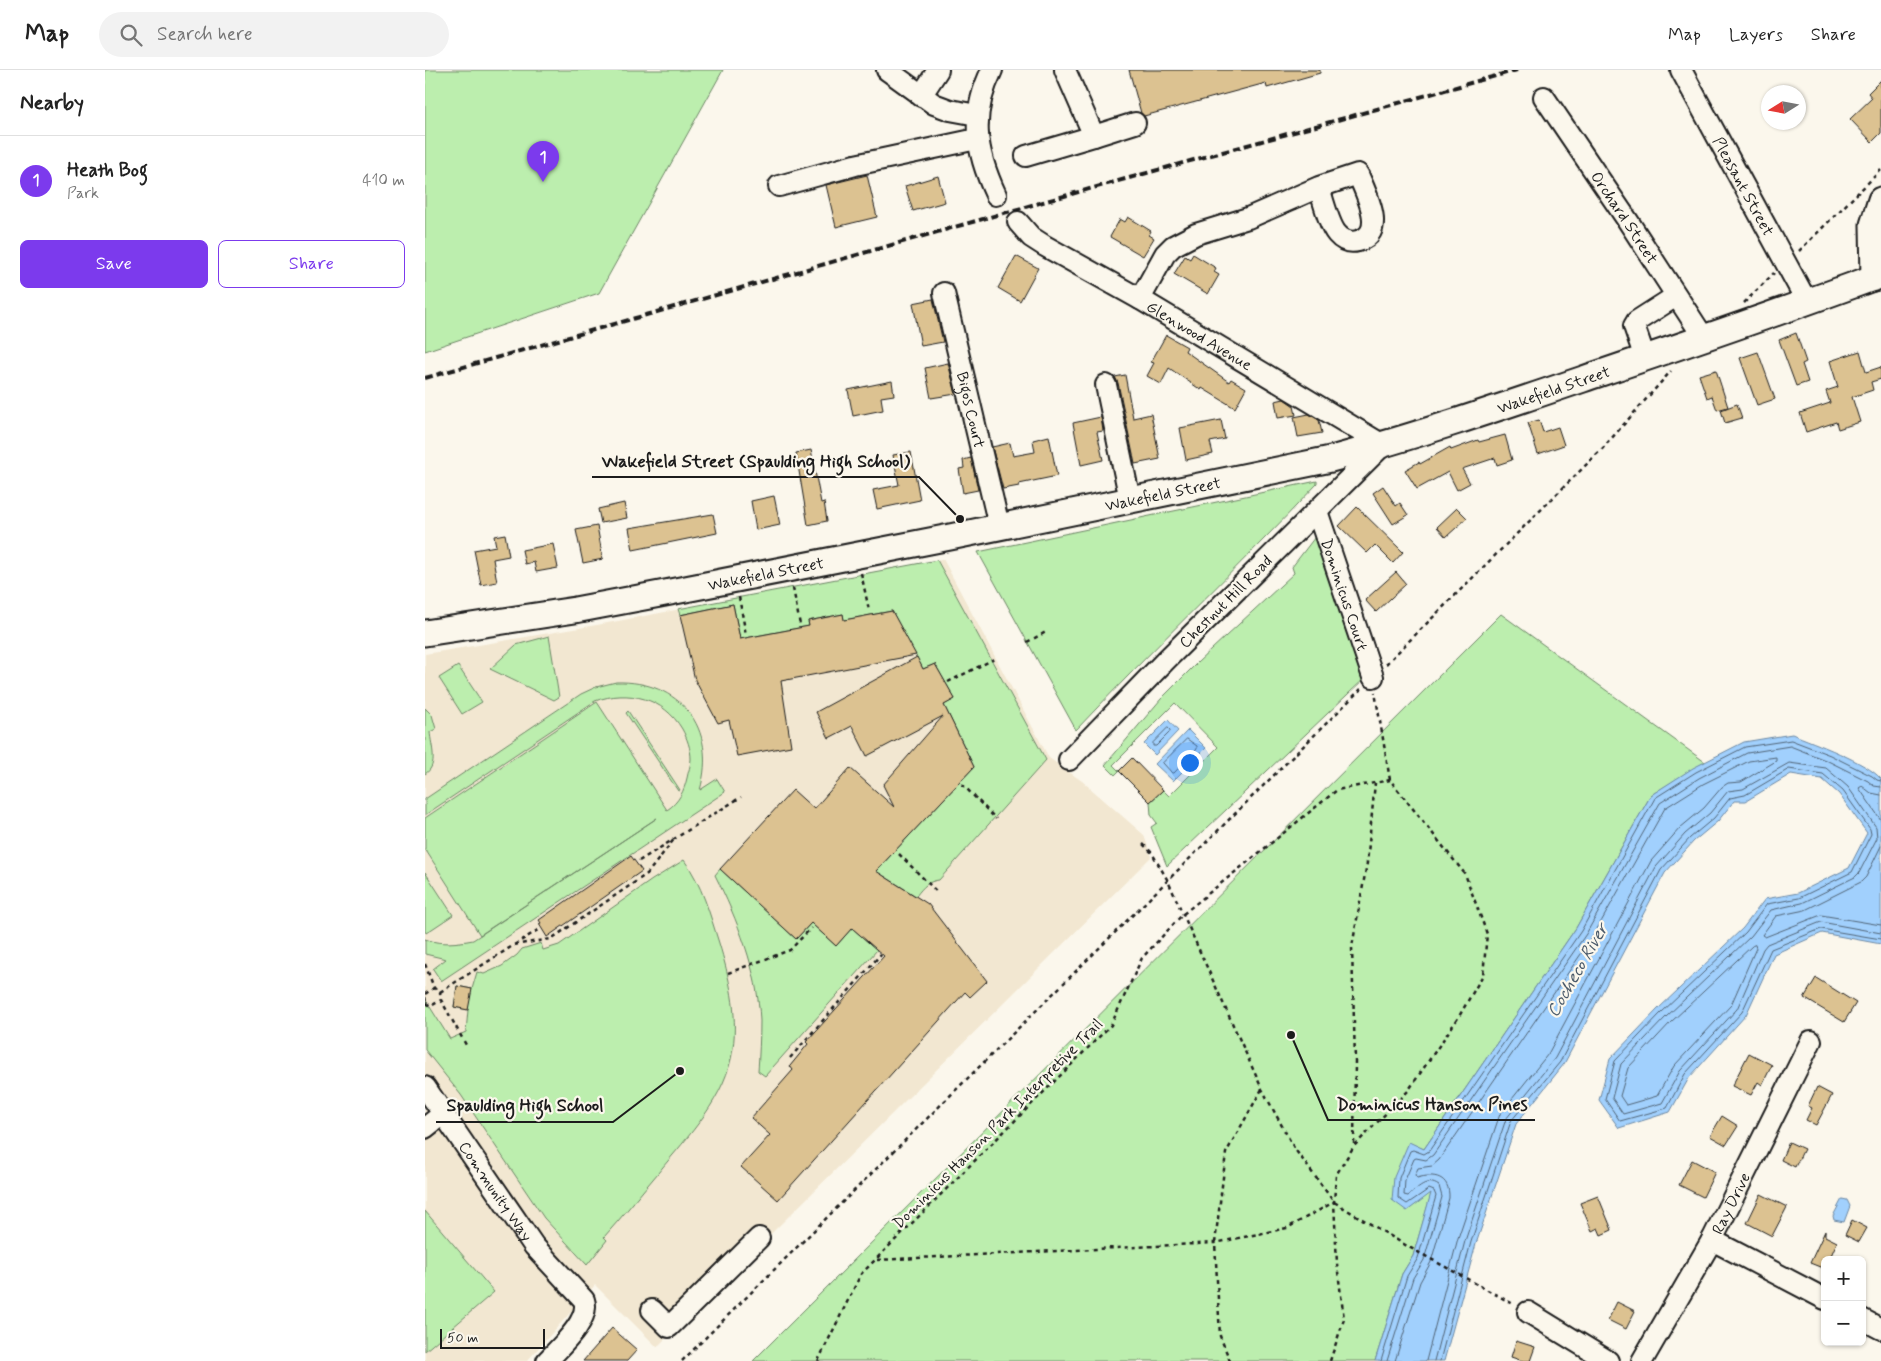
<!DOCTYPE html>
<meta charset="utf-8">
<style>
body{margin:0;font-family:Mynerve,sans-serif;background:#f2f2f2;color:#222}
.controls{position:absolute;right:15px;bottom:15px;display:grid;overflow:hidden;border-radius:8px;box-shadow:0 1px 4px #0004}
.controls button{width:45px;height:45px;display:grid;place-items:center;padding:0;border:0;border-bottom:1px solid #e0e0e0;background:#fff;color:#222;font:25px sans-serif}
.compass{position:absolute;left:1336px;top:15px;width:45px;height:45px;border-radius:50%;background:#fff;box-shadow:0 1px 4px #0004;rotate:259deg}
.scale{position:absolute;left:15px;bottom:12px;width:105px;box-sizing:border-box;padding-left:5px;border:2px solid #1c1c1c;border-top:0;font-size:14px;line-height:18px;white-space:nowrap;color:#1c1c1c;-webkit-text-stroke:4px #fbf7ec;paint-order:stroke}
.you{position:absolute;left:764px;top:692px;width:18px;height:18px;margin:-12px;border:4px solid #fff;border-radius:50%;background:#1a73e8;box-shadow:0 0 0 8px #1a73e833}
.badge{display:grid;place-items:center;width:32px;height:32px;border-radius:50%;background:#7c3aed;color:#fff;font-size:16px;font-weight:700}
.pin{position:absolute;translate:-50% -41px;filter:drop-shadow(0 1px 2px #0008)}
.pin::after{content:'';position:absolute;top:26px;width:18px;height:15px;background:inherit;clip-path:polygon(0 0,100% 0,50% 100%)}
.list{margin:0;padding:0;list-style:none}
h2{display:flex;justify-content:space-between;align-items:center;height:65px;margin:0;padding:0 20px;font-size:21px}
h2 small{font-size:16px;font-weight:400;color:#767676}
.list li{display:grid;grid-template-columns:32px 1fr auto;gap:15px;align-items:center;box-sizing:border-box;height:90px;padding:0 20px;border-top:1px solid #e0e0e0}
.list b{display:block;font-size:19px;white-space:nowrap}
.list p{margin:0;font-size:16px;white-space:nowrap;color:#767676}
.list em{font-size:16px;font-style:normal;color:#767676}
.actions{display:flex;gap:10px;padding:15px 20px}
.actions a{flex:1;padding:11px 0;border:1px solid #7c3aed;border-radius:8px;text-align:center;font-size:18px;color:#7c3aed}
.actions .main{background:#7c3aed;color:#fff}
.icon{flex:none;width:28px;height:28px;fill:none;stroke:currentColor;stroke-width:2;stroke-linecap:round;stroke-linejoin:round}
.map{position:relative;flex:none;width:1456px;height:1291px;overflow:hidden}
header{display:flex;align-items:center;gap:30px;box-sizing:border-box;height:70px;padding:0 25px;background:#fff;border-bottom:1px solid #e0e0e0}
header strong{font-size:24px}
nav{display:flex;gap:28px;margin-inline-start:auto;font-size:18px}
.search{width:350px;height:45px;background:#f2f2f2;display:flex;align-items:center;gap:12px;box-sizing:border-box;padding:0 18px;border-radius:28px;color:#767676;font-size:19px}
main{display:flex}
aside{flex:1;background:#fff}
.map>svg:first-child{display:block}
</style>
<header>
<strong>Map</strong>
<div class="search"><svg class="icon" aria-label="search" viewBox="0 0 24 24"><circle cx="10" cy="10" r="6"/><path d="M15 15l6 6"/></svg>Search here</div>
<nav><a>Map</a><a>Layers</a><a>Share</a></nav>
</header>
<main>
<aside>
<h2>Nearby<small></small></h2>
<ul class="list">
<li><span class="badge">1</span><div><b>Heath Bog</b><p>Park</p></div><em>410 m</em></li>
</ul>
<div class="actions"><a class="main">Save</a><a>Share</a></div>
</aside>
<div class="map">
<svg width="1456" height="1291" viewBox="0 0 1456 1291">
<rect width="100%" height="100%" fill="#fbf7ec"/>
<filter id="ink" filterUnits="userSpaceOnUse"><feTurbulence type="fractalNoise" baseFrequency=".02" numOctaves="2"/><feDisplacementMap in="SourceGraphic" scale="10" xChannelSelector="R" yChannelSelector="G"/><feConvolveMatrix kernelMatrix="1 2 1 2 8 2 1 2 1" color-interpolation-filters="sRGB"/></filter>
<g filter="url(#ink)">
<polygon fill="#f2e7d1" points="518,489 624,688 657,711 719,765 726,787 232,1277 170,1215 102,1291 0,1291 0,584 172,555"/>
<g fill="#bceeae" stroke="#6c8565">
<polygon points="0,0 298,0 174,223 0,281"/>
<path d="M892,411V414C813,498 730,576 651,660L553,482Z"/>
<polygon points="890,467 942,606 742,796 726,757 732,753 726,745 725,732 738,720 744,726 793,677 750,633 688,695 694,701 690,705 680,695 736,629 773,592 869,503 867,497"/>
<path d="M512,490L621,690L514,810C503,811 498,817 491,826L451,801L549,697L519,635L530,629L510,594L498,599L467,541L419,550L418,544L383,551L384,556L315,569L308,534L255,545L253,539Z"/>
<polygon points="1076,544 1280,692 1226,725 1151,858 999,1079 983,1073 1007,1121 988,1186 977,1204 950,1291 328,1291"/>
<polygon points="124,566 134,627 129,630 65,599 91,575"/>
<polygon points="33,596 57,632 37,644 14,608"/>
<path d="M191,612C255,610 293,658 275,720L292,709L300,722L16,911L8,899L21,889L0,884V869C16,875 32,873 48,870L232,748L55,865L0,779V748L172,632L242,740C254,732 259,721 262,708C263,702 266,695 266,689C266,679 262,668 257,659C239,628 203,619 170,631L0,745V729L156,624L171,617Z"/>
<path d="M0,638L7,645L11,659L5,662C6,676 14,695 0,704Z"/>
<polygon points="203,641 255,720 253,721 201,643"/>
<path d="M259,790C277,814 285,845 294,873C304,906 313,943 308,978C302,1027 263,1066 233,1103C215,1124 198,1146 179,1167L182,1170L162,1195L119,1148L36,1025L0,980V929L25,969L41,962L43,940L29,937L32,916L47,919L52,902L59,904L77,896L92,885L97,879L116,873L118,880L134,875L227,810Z"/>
<path d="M295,799L371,869L386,853L411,876L427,858L452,880L340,1006L333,1001C334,985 335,968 335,951C333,901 312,849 290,805Z"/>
<polygon points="0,802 28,845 1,863 0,861"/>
<polygon points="0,1141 69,1222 0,1281"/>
</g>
<g fill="#a1d0fd" stroke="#6c88a3">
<polygon points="743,650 753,661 730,685 719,674"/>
<polygon points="763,660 781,678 748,711 730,694"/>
<path d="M1367,664C1389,673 1442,692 1456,709V874L1397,863L1349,884L1321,945L1264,1008L1245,1042L1194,1058L1174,1030L1185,989L1233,939L1318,858L1340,829L1373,823L1424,798L1442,763L1414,724L1397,709L1366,704L1321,731H1309L1293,751L1269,771L1240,803L1139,994L1091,1054L1051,1174L1019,1291H950L977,1204L988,1186L1006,1123L982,1141L967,1130L969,1107L984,1072L999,1079L1151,858L1226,725L1268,698L1319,672Z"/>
<polygon points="1417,1129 1422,1130 1425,1136 1419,1152 1409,1150 1408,1146"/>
</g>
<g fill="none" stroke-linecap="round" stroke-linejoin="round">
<g stroke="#516476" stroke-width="1">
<polygon points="743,658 745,660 745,662 731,676 728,676 728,673"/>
<polygon points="762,669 772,676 772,679 749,703 747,703 738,693"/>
<polyline points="1456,725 1446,723 1437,716 1434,718 1456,750"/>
<polyline points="1456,776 1441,807 1436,812 1380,840 1351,846 1337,865 1340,867 1396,845 1456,855"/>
<polygon points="1330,875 1331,878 1306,935 1249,996 1232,1026 1201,1035 1195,1026 1203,998 1246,952 1327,876"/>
<polyline points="956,1291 982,1206 993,1188 1011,1126 1009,1121 1004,1119 982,1134 973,1128 974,1108 985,1081 988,1080 999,1084 1004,1081 1156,861 1230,728 1271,702 1320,677 1366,670 1405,685 1447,706 1452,710 1456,711"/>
<path d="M962,1291L988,1208L999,1190L1017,1127L1014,1116C1001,1107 993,1118 983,1126L979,1125L980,1110L989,1089L991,1088L1001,1090L1008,1085L1161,864L1235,733L1274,708L1322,683L1365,676L1403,691L1443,711L1449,716L1456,717"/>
<path d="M970,1291L995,1212L1006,1192L1024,1128C1025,1106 1009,1103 992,1108L990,1105L993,1098L1007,1096L1014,1090L1167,868L1240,738L1278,714L1324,691L1351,687V691L1316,712L1303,713L1297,717L1279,738L1255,758L1226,791L1123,984L1075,1044L1033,1168L1001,1291"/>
<polyline points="1009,1291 1040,1171 1081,1049 1130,988 1231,797 1260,764 1285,743 1303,721 1318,719 1364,693 1401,698 1423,717 1451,757 1452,768 1434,803 1430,807 1377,833 1346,840 1326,866 1241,947 1196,994 1187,1028 1198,1044 1237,1033 1255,1001 1312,939 1338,879 1342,874 1396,852 1456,863"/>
<polyline points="1015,1291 1046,1172 1086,1051 1135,992 1236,800 1265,768 1289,748 1305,728 1320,725 1364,699 1398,704 1418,721 1445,759 1446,764 1427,802 1374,828 1342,834 1321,862 1236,943 1190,991 1180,1029 1195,1051 1242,1038 1260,1004 1317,942 1346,879 1396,859 1456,869"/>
</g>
</g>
<g fill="#dcc291" stroke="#1c1c1c">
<polygon points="704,0 895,0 895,3 842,18 841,13 719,46 716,43"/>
<polygon points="1456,10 1456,63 1447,72 1425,49 1447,28 1443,23"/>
<polygon points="442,105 452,147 411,157 401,115"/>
<polygon points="513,106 520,132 488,141 480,116"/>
<polygon points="703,147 726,161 724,165 729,168 718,186 685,167 695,149 700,152"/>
<polygon points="768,184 791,198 789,202 794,205 783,224 749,204 760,186 765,189"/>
<polygon points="591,186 613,198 595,231 573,218"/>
<polygon points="508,229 518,272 496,276 488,233"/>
<polygon points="1371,263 1381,292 1377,294 1383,312 1371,316 1354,270"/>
<polygon points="741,265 762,277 760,281 804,312 806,309 821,318 810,338 777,318 776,320 744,298 736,314 722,306 729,293 726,292"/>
<polygon points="1435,281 1441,302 1456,297 1456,309 1446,312 1448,320 1427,327 1435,352 1413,359 1411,352 1381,362 1375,343 1405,333 1401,321 1413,317 1405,291"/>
<polygon points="1333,282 1350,329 1332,335 1315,288"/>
<polygon points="523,293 531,324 506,328 500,298"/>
<polygon points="1291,300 1303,337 1292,340 1287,326 1282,328 1274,305"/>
<polygon points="700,305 708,348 726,344 735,389 710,394 693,313 690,307"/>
<polygon points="467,311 469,325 456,327 458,340 428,346 423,320"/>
<polygon points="859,329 869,336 871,345 853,348 850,331"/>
<polygon points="1312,334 1317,348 1300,353 1296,340"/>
<polygon points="884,344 894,350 897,363 873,367 869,347"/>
<polygon points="676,347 678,361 672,362 678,390 656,395 648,353"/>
<polygon points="796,350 800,369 785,372 788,384 761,390 755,358"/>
<polygon points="1114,350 1118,362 1133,357 1139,375 1113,384 1103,353"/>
<polygon points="1080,365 1087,390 1072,395 1070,388 1037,399 1045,413 1032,420 1023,402 992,419 980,400 994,392 995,394 1025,377 1026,380 1053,370 1054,372"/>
<polygon points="624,366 632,406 594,414 594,416 578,419 567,377 585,373 588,386 610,382 608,370"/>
<polygon points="386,380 396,433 399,432 402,451 383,455 371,383"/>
<polygon points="486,382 495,430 452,439 448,420 474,415 468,385"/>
<polygon points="546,388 553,420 538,423 534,399 539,398 538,390"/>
<polygon points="958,416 971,436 975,433 983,445 968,454 948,423"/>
<polygon points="349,426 355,455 331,460 326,431"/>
<polygon points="199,433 202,448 176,453 173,439"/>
<polygon points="932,437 978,482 968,493 950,475 942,483 914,456"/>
<polygon points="1032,438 1042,448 1021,467 1012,457"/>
<polygon points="288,444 292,463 208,480 204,458"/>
<polygon points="172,456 178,489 158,493 151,460"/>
<polygon points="80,464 84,486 68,489 72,512 56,515 49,480 71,476 69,466"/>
<polygon points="128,474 133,498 111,502 109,492 100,494 97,480"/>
<polygon points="971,502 981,514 951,542 940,530"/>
<polygon points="308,534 315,569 384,556 383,551 418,544 419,550 467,541 491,585 356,611 366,676 312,686 304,650 293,653 270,610 255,545"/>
<polygon points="492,587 498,599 510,594 530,629 519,635 549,697 451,801 503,834 562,911 545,927 540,922 353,1130 316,1097 345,1065 326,1048 368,1000 365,996 383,974 381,972 459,886 427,858 411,876 386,853 371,869 295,799 368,720 389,739 425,698 469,737 458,715 518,646 442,686 427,656 404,668 391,642"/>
<polygon points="707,688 738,720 725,732 694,701"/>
<polygon points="206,786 217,801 122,867 114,854 116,853 114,850"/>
<polygon points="1391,908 1431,933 1419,952 1379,928"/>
<polygon points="32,916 47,919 43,940 29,937"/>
<polygon points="1324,983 1347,995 1337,1015 1333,1012 1326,1025 1307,1016"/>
<polygon points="1392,1017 1407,1025 1391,1055 1381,1050 1387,1038 1383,1036"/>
<polygon points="1297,1046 1313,1056 1301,1075 1285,1066"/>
<polygon points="1364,1072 1379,1079 1370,1097 1356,1090"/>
<polygon points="1267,1090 1290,1102 1278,1127 1254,1115"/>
<polygon points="1336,1124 1362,1137 1347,1166 1322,1153"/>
<polygon points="1173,1126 1187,1160 1176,1165 1173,1158 1167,1161 1155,1133"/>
<polygon points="1427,1150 1442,1158 1434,1172 1420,1165"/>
<polygon points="1400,1161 1400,1166 1412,1172 1404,1190 1400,1190 1400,1199 1385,1193"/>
<polygon points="1192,1232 1210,1241 1201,1259 1183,1250"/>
<polygon points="187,1258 212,1280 202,1291 158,1291"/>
<polygon points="1091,1271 1110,1277 1105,1291 1098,1291 1086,1287"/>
</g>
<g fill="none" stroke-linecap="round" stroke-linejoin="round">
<g stroke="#1c1c1c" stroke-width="24">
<g id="minor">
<polyline points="462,0 509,34 525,40 552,45"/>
<path d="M567,0C545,45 550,80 571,125"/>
<path id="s1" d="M1256,0L1382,232"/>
<polyline points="496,26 513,0"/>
<path id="s2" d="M1119,27L1203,151L1279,268"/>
<polyline points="669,66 710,53"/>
<polyline points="601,86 669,66 640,0"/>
<polyline points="354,116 430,95 552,69"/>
<path id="s3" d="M593,152L606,167L620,176L715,229L958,375L741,590L644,690"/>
<path id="s4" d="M519,223L574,456"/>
<path d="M715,229L740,184L748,176L771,164L823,148L894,117C898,130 904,155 912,164C918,171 925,173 933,171C963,163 940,122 933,104L894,117"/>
<polyline points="1220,288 1209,256 1212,251 1251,226"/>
<polyline points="681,315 705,430"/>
<path id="s5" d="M892,441L948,607"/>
<path id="s6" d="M0,1017L109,1176L159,1230C166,1250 135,1277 122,1291"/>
<polyline points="0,1058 19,1043"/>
<polyline points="1287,1170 1400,1229"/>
<polyline points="227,1240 244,1257 334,1168"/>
<polyline points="1103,1242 1183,1291"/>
<polyline points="1437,1249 1456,1259"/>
<path id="s7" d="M1217,1291L1287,1170L1386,971"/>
</g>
</g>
<g stroke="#1c1c1c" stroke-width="29">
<g id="major">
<polyline points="1449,208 1448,155 1456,130"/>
<path id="s8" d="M0,563L150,540L235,524L525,467L906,389C995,365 1082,335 1170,305C1265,273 1361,240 1456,205"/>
</g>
</g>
<g stroke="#1c1c1c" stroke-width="2.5" stroke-dasharray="4 4" stroke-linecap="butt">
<polyline points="1374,181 1456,100"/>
<polyline points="1319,233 1349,203"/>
<polyline points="436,503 444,540"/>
<polyline points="368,518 375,555"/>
<polyline points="314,527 321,565"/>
<polyline points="602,572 621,562"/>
<polyline points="961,594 1178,378 1246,301"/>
<polyline points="523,612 569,589"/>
<polyline points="537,714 571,749"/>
<polyline points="718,774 727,783 743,811 837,1019 869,1078 909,1132 982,1176 1090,1235"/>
<polyline points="474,784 511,821"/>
<polyline points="214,791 316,727"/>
<polyline points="89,875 126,869 222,804 250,768"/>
<polyline points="0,894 9,918 15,922 16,930 41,975"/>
<polyline points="303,903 365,880 386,858"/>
<polyline points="15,922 116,858"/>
<polyline points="0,924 9,918"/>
<polyline points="0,927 1,933"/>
<polyline points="1,933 6,936 16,930"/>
<polyline points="365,988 456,884"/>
<polyline points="929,1074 930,991 927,877 942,793 950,713"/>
<polyline points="452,1190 790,1173 862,1158 909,1132"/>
<polyline points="257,1291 936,619"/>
<polyline points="393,1291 436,1204 686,955 717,888 758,844 912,720 965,710"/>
<polyline points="805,1291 795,1266 790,1173 801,1083 837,1019"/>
<polyline points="905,1291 919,1249 912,1194 909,1132 911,1105 929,1076 983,1021 1033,948 1058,905 1062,864 1040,804 965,710 950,622"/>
</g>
<use href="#minor" stroke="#fbf7ec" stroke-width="20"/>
<use href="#major" stroke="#fbf7ec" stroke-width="25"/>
<polyline stroke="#1c1c1c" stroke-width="4" stroke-dasharray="8 4" stroke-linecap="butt" points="0,308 607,135 1092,0"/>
</g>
</g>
<g text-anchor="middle" stroke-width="4.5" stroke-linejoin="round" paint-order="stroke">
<g font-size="16" fill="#1c1c1c" stroke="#fbf7ec">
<text dy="6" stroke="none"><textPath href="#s1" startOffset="132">Pleasant Street</textPath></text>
<text dy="6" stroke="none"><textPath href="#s2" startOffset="145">Orchard Street</textPath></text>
<text dy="6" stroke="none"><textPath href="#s3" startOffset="215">Glenwood Avenue</textPath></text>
<text dy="6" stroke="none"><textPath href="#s8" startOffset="1156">Wakefield Street</textPath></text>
<text dy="6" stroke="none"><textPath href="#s4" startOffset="120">Bigos Court</textPath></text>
<text dy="6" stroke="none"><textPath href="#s8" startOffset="751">Wakefield Street</textPath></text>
<text dy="6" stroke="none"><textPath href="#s8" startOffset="346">Wakefield Street</textPath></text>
<text dy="6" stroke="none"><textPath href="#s5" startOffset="88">Dominicus Court</textPath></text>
<text transform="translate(800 531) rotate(-45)" y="6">Chestnut Hill Road</text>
<text transform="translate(572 1053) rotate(-45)" y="6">Dominicus Hanson Park Interpretive Trail</text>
<text dy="6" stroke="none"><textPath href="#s6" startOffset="126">Community Way</textPath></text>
<text dy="6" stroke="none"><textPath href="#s7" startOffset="181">Ray Drive</textPath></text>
</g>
<g font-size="18" font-style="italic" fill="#4b5b6b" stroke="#fbf7ec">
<text transform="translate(1152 900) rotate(-60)" y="6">Cocheco River</text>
</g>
</g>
<path fill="none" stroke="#1c1c1c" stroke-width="2" d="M535 449L494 407H167M866 965L903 1050H1110M255 1001L188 1052H11"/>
<g fill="#1c1c1c" stroke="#fbf7ec" stroke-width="2">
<circle cx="535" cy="449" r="5"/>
<circle cx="866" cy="965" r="5"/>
<circle cx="255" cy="1001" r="5"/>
</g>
<g font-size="18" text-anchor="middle" font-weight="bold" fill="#1c1c1c" stroke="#fbf7ec" stroke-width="4.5" stroke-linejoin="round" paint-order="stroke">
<text x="331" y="397">Wakefield Street (Spaulding High School)</text>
<text x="1007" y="1040">Dominicus Hanson Pines</text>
<text x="100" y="1041">Spaulding High School</text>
</g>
</svg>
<div class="controls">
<button>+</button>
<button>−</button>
</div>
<svg class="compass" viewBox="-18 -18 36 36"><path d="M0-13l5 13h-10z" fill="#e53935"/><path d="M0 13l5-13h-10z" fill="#767676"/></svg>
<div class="scale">50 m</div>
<div class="you"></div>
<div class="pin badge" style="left:118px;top:112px">1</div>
</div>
</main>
